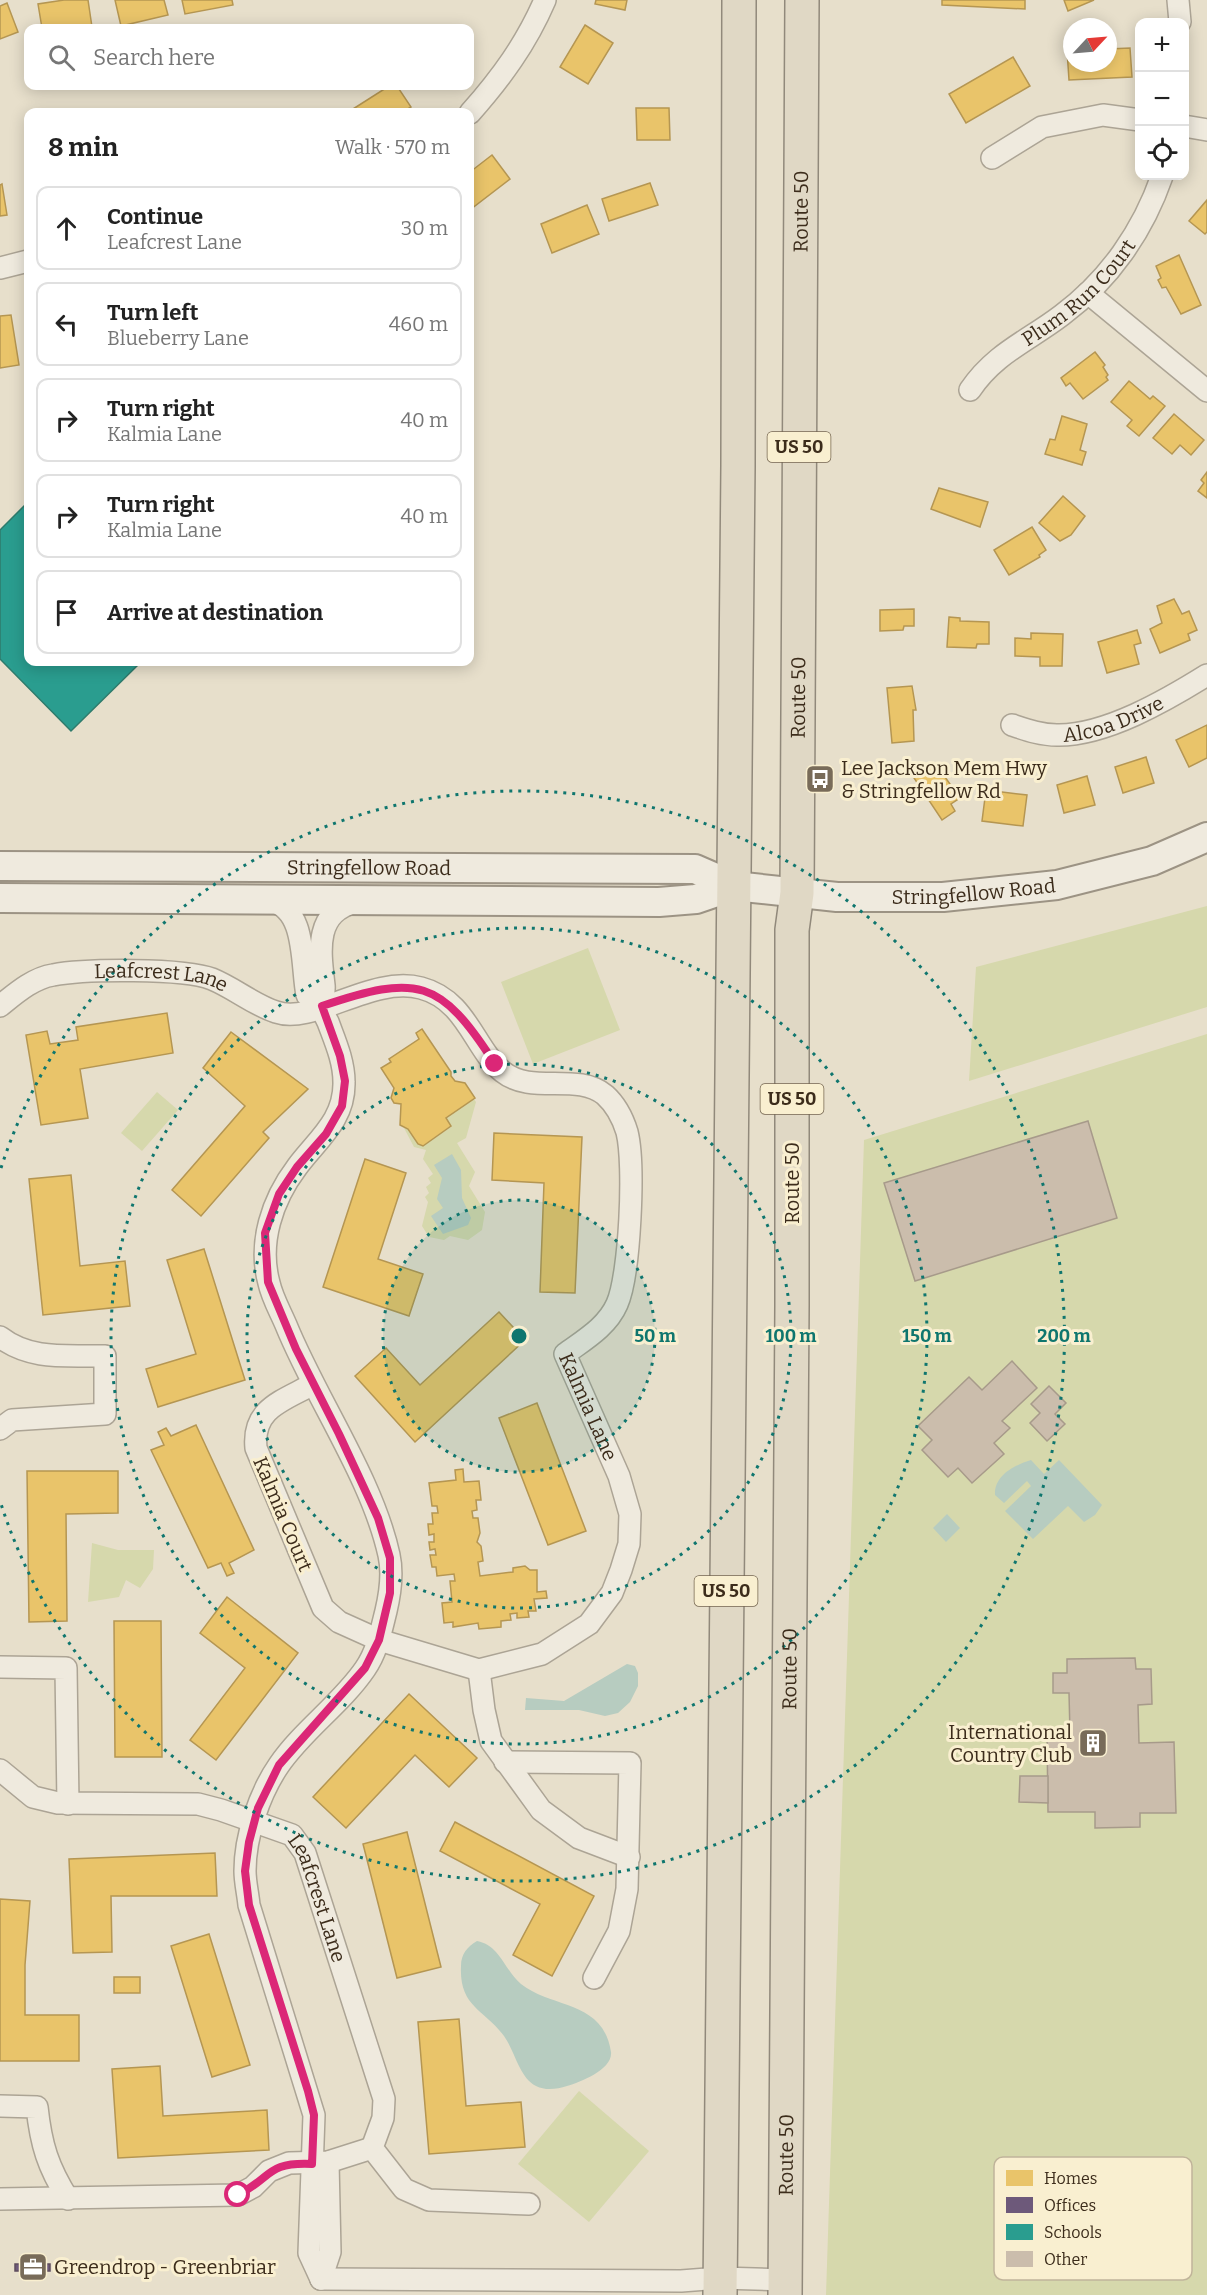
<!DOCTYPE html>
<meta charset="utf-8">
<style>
body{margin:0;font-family:Bitter,serif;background:#f6f6f6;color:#222}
.controls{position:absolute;right:18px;top:18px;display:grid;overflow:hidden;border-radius:12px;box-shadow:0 3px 15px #0003}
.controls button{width:54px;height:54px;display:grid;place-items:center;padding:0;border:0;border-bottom:2px solid #e0e0e0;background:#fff;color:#222;font:30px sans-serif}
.compass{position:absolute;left:1063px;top:18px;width:54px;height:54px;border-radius:50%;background:#fff;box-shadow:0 3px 15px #0003;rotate:64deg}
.stop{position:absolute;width:18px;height:18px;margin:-14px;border:4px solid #db2777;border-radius:50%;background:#fff}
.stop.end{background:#db2777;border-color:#fff;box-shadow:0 2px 6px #0008}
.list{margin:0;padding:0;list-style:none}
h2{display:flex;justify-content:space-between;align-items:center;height:78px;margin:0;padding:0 24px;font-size:26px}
h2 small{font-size:20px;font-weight:400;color:#767676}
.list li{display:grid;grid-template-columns:39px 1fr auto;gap:18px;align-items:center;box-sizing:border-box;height:84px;margin:0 12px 12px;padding:0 12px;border:2px solid #e0e0e0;border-radius:12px}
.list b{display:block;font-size:22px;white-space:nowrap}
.list p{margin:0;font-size:20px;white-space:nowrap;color:#767676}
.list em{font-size:20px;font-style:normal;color:#767676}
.icon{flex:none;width:33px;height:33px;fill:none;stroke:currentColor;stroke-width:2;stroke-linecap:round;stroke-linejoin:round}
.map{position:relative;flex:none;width:1207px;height:2295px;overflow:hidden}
.search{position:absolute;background:#fff;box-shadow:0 3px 15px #0003;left:24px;top:24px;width:450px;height:66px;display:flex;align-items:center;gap:15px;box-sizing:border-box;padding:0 21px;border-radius:12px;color:#767676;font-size:22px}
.panel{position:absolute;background:#fff;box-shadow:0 3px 15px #0003;left:24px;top:108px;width:450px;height:558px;border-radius:12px}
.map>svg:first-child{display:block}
</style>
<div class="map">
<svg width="1207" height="2295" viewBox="0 0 1207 2295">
<rect width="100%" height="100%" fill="#e7dfcb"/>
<g fill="#d6d8ac">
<polygon points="1207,906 1207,1007 969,1081 976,967"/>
<polygon points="588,948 620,1030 533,1064 501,982"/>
<polygon points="1207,1034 1207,2295 826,2295 864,1140"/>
<polygon points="157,1092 178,1110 142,1151 121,1133"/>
<polygon points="473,1098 476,1102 466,1138 457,1143 475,1172 469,1186 485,1212 482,1230 468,1240 450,1236 444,1240 429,1237 422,1226 428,1202 425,1197 429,1193 426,1187 431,1183 428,1178 433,1174 423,1159 426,1150 414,1147 404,1128 408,1129 423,1146 451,1127 446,1118"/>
<polygon points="92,1543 118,1550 154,1550 153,1569 140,1588 126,1580 119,1597 88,1602"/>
<polygon points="579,2091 649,2151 589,2222 518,2164"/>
</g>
<g fill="#b7ccc0">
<polygon points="452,1154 461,1170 462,1198 471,1218 468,1225 443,1234 431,1216 443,1208 437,1199 442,1178 434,1165"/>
<path d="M1031,1460L1044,1474L1059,1460L1102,1505L1095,1515L1084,1522L1068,1506L1033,1539L1005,1511L1031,1486L1027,1481L1004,1503L995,1495C994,1475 1015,1465 1031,1460Z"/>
<polygon points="947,1514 960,1528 946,1542 933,1528"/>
<polygon points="627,1664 635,1666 638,1673 638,1686 630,1702 618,1713 605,1716 579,1710 525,1710 526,1698 564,1701"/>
<path d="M477,1941C500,1945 505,1971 521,1984C553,2009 603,2000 611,2052C613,2069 581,2082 567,2086C557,2089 546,2091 536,2086C519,2077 515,2051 504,2036C484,2009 459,2007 461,1966C461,1954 467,1947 477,1941Z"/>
</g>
<g fill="#e9c46a" stroke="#b59652" stroke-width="1.5">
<polygon points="64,0 88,0 92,27 42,28 38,4"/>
<polygon points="115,0 164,0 168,15 121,26"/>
<polygon points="182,0 232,0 233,5 185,14"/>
<polygon points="596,0 627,0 625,10 595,4"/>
<polygon points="942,0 1025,0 1025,9 942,5"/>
<polygon points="1064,0 1094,0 1068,11"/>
<polygon points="7,3 18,32 0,39 0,6"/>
<polygon points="585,25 613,43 588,84 560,67"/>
<polygon points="1130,48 1132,77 1069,80 1067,50 1072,50 1072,63 1108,63 1108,49"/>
<polygon points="1013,57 1030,86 966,123 949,94"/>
<polygon points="389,86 397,86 411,107 403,112 356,112 353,109"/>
<polygon points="636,108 669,108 670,140 637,140"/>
<polygon points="492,155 510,179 471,209 470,172"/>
<polygon points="650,183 658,205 609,221 602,199"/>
<polygon points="2,184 7,215 0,216 0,185"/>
<polygon points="1207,200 1207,232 1205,234 1189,221"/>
<polygon points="587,205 599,234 552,253 541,224"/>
<polygon points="1179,255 1201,305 1181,314 1166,287 1162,288 1158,280 1161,278 1156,266"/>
<polygon points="11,315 19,365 0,368 0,316"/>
<polygon points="1095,352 1105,365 1103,367 1108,375 1106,377 1108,380 1083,399 1070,383 1066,386 1061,378"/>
<polygon points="1129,381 1150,399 1153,396 1165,406 1139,436 1127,426 1132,420 1111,402"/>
<polygon points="1174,414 1204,440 1191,455 1180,445 1172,454 1153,438"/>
<polygon points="1062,416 1087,424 1080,450 1086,452 1082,465 1045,454 1050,439 1055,440"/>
<polygon points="1207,472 1207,498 1198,491 1204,483 1201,480"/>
<polygon points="939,488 988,502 980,527 931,509"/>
<polygon points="1063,496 1085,516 1071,535 1060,541 1039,523"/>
<polygon points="1032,527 1046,550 1039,555 1040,557 1009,575 994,550"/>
<polygon points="1174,599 1182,614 1189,611 1197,630 1188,634 1190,640 1160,653 1150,629 1162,623 1157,606"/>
<polygon points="914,609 914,626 904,626 903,630 880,631 880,610"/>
<polygon points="949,617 960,618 960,621 989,622 989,644 977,644 976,648 947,647"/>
<polygon points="1137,630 1141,643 1134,645 1139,664 1107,673 1098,642"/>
<polygon points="1031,633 1063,634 1062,666 1040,666 1040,657 1015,656 1015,638 1031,639"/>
<polygon points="912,686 916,710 913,710 914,741 892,743 887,688"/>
<polygon points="1207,725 1207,758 1189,767 1176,740"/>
<polygon points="1146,757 1154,783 1123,793 1115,767"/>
<polygon points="935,763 960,798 951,804 955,811 942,820 914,778"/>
<polygon points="1087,776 1095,805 1064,813 1057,785"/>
<polygon points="986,790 1027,795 1023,826 982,821"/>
<polygon points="167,1013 173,1053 80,1069 88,1118 41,1125 26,1035 47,1031 50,1044 78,1040 76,1027"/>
<polygon points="422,1029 451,1072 451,1076 455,1081 465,1083 475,1098 446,1118 451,1126 423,1146 418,1144 408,1129 400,1125 401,1104 394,1103 391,1098 394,1088 381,1068 391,1062 389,1059 419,1039 416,1033"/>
<polygon points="231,1032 308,1089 263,1132 269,1138 201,1216 172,1190 245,1106 203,1068"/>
<polygon points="494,1133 582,1137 575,1293 540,1292 544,1183 492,1180"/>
<polygon points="365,1159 406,1173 378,1259 423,1274 409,1316 323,1287"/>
<polygon points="71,1175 80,1266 125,1261 130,1306 43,1315 29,1179"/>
<polygon points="204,1249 245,1380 158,1407 146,1369 196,1354 167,1260"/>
<polygon points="499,1312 525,1340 415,1442 355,1376 386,1348 420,1385"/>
<polygon points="537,1403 586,1531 548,1545 499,1418"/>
<polygon points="196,1425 254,1550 229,1563 234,1573 227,1576 221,1563 208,1568 151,1450 164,1445 158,1432 166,1428 171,1436"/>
<polygon points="463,1469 464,1482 479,1481 481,1500 476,1500 477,1510 472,1511 473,1518 478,1518 480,1533 477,1542 481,1546 483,1561 478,1562 480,1576 513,1572 513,1568 525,1566 530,1570 537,1570 537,1592 546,1591 547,1598 534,1599 536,1611 528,1611 529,1617 517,1618 517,1613 510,1614 511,1620 501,1621 501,1627 479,1629 478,1623 453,1627 453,1622 444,1623 442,1603 452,1602 450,1581 455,1581 454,1574 437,1576 436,1567 432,1567 430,1555 436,1555 435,1549 430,1550 429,1542 434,1542 434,1534 429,1535 428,1524 433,1524 432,1513 438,1513 437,1506 432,1506 429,1483 456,1480 455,1470"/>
<polygon points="27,1471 118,1471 118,1513 66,1514 67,1621 29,1622"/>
<polygon points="227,1597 298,1653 216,1760 190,1740 245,1668 200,1633"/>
<polygon points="114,1621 161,1621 162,1757 115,1757"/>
<polygon points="409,1694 477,1758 449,1787 415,1755 346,1828 313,1797"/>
<polygon points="455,1822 594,1896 552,1976 513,1955 540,1904 440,1851"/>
<polygon points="407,1832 441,1967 397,1978 363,1844"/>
<polygon points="215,1853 217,1896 111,1896 112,1952 73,1953 69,1859"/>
<polygon points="0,1899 30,1901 25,1965 25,2015 79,2015 79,2061 0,2061"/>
<polygon points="209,1934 250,2065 212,2077 171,1946"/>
<rect x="114" y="1977" width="26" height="16"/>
<polygon points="459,2019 466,2106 521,2102 525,2147 429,2154 418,2022"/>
<polygon points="160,2066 163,2116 267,2110 269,2150 118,2158 112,2069"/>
</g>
<rect fill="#6d597a" stroke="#5e4c5e" stroke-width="1.5" x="15" y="2264" width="35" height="7"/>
<polygon fill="#2a9d8f" stroke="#2f7b6c" stroke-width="1.5" points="28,502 28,662 141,662 71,731 0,659 0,530"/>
<g fill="#cbbdac" stroke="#a79a8a" stroke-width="1.5">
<polygon points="1088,1121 1117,1218 915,1281 884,1183"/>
<polygon points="1012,1361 1037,1388 1002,1421 1010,1428 994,1443 1004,1454 972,1483 958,1468 948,1477 922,1450 932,1440 918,1426 969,1377 982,1390"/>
<polygon points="1049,1386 1066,1403 1055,1414 1065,1424 1047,1441 1030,1423 1040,1413 1031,1404"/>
<polygon points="1135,1658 1136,1669 1151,1669 1152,1704 1138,1705 1139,1743 1174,1742 1176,1813 1140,1813 1140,1827 1095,1828 1095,1812 1048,1812 1047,1733 1070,1733 1069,1693 1053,1693 1053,1673 1067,1673 1067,1659"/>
<polygon points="1020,1776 1048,1776 1048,1803 1019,1802"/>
</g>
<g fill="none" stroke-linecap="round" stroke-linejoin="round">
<g stroke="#aca495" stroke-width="24">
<g id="minor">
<polyline points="1178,0 1180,22"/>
<path d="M470,113C501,78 526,44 545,0"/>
<polyline points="1184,126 1207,130"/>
<polyline points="992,158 1042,127 1103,115 1140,120"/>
<polyline points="0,268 28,261"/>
<polyline points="1088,293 1207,391"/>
<path id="s1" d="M970,390C995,353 1028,341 1062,315C1109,280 1143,231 1162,176"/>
<path id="s2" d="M1012,725C1027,730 1041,735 1057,735C1105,736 1167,700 1207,675"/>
<path d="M270,901C307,908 301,965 307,995L322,1006"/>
<path id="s3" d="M0,1006C15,994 33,978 53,975C84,969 184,968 212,979C234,988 254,1005 276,1012C314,1025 371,975 421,988C467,1000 474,1049 503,1072C532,1095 577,1072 605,1095C615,1104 623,1119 627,1132C635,1164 630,1275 617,1304C607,1327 584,1340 565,1354L619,1476L630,1514L629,1544L621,1570L612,1593L589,1624L542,1654L479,1670L379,1640L339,1622L323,1608L256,1448C252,1408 283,1401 313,1384"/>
<path d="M0,1337C31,1361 68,1355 105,1356V1414L12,1420L0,1429"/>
<polyline points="0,1667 66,1668 68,1804"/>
<polyline points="479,1670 484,1710 491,1741 541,1810 579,1838 629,1857"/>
<polyline points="505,1762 630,1763 627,1889 619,1931 594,1978"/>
<path id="s4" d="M0,1770L33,1797L58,1803L198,1804L221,1810L292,1835L305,1853L384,2099L383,2118L372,2148L404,2189L429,2200L529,2204"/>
<path d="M0,2106L37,2107C41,2145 48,2167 68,2199"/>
<polyline points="0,2199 238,2195 253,2187 269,2171 289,2163 328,2162 372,2148"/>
<path d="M321,2279L309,2253L314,2115L249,1905C248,1894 245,1882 245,1871C245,1837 259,1794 279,1765C303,1730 341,1704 365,1669C377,1652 381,1631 386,1611C390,1594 393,1573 389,1555C372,1478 316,1399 286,1325C280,1311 272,1297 269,1283C258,1243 272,1200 297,1167C317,1140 345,1120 344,1082C344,1061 335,1041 328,1022C326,1018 322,1011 322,1007C322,999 325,992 324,985C320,951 314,912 356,902"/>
<polyline points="321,2279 681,2281 720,2278 785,2280"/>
<polyline points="321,2279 330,2252 328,2162"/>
</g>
</g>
<g stroke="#9c9384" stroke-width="32">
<g id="secondary">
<path id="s5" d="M0,866L695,869L734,886L837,897H943L1057,885L1152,861L1207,837"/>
<polyline points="0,898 659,902 696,899 734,886"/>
</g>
</g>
<g stroke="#91897b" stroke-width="36">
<g id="trunk">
<polyline points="720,2295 738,466 739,0"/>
<path id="s6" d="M785,2295L792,1306V930L797,893L802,0"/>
</g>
</g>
<use href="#minor" stroke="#efeade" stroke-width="21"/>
<use href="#secondary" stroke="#efeade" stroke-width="28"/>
<use href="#trunk" stroke="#e0d8c5" stroke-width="33"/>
</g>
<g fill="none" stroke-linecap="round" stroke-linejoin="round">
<path stroke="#db2777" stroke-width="8" d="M238,2195C273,2177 266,2162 312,2164L314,2115L308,2091L249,1905L245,1871L249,1842L258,1808L279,1765L365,1668L379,1640L390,1593V1558L378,1518L339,1434L296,1349L268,1282L265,1233L279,1194L297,1167L326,1134L342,1106L345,1081L340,1056L322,1006C417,974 440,978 495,1064"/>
</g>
<circle cx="519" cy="1336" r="136" fill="#0f766e" fill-opacity=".12"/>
<g fill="none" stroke="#0f766e" stroke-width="3" stroke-dasharray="3 6">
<circle cx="519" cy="1336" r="136"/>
<circle cx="519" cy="1336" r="272"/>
<circle cx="519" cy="1336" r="408"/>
<path d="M1 1168A545 545 0 1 1 1 1504"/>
</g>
<defs>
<g id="bus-square" transform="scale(1.5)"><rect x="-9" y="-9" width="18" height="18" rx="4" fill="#786b59" stroke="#f9efd0"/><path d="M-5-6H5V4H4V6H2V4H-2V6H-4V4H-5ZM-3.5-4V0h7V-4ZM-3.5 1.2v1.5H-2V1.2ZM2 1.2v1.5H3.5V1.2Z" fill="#fff"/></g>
<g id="building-square" transform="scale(1.5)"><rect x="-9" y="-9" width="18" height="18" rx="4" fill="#786b59" stroke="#f9efd0"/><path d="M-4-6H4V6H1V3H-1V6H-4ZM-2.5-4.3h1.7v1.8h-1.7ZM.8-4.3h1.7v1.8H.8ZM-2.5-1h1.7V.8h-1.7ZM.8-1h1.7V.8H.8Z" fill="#fff"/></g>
<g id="office-square" transform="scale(1.5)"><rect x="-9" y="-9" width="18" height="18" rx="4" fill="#786b59" stroke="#f9efd0"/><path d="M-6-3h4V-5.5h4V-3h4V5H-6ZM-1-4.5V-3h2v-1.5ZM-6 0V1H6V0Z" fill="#fff"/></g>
</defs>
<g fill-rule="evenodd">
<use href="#bus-square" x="820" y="779"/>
<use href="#building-square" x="1093" y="1743"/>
<use href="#office-square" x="33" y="2267"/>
</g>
<g text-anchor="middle" stroke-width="6" stroke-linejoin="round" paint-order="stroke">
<g fill="#f9efd0" stroke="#756651" stroke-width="1.5">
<rect x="767.5" y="432" width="63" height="30" rx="4.5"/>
<rect x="760.5" y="1084" width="63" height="30" rx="4.5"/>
<rect x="694.5" y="1576" width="63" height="30" rx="4.5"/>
</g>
<g font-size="18" font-weight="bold" fill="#3c2c1b">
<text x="799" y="453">US 50</text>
<text x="792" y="1105">US 50</text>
<text x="726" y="1597">US 50</text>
</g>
<g font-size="20" fill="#3c2c1b" stroke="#f9efd0">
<text dy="7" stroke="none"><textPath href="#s6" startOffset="2084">Route 50</textPath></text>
<text dy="7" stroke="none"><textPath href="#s1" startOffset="147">Plum Run Court</textPath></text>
<text dy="7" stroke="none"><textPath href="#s6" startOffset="1598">Route 50</textPath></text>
<text dy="7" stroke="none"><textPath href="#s2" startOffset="105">Alcoa Drive</textPath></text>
<text dy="7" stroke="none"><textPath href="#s5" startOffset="369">Stringfellow Road</textPath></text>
<text dy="7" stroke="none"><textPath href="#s5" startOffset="978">Stringfellow Road</textPath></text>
<text dy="7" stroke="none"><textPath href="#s3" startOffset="171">Leafcrest Lane</textPath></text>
<text transform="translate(792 1183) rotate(-90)" y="7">Route 50</text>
<text dy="7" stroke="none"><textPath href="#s3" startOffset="1018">Kalmia Lane</textPath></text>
<text transform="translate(283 1514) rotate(67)" y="7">Kalmia Court</text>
<text dy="7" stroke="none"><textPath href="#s6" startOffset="626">Route 50</textPath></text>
<text dy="7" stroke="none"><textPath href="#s4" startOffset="376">Leafcrest Lane</textPath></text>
<text dy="7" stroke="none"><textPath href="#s6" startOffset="140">Route 50</textPath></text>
</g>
<g font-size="20" fill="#3c2c1b" stroke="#f9efd0" text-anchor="start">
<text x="841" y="775">Lee Jackson Mem Hwy<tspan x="841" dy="23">&amp; Stringfellow Rd</tspan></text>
<text x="1072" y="1739" text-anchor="end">International<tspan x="1072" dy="23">Country Club</tspan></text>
<text x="54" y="2274">Greendrop - Greenbriar</text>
</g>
</g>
<rect x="994" y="2157" width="198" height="123" rx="9" fill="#f9efd0" stroke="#c0b49a" stroke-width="1.5"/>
<rect x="1006" y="2170" width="27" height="16" fill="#e9c46a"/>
<rect x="1006" y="2197" width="27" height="16" fill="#6d597a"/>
<rect x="1006" y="2224" width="27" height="16" fill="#2a9d8f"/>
<rect x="1006" y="2251" width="27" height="16" fill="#cbbdac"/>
<g font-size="16" fill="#3c2c1b">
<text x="1044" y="2184">Homes</text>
<text x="1044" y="2211">Offices</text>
<text x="1044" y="2238">Schools</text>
<text x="1044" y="2265">Other</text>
</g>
<circle cx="519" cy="1336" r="9" fill="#0f766e" stroke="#f9efd0" stroke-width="3"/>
<g font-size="18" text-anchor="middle" font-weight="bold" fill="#0f766e" stroke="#f9efd0" stroke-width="6" stroke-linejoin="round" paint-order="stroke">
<text x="655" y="1342">50 m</text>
<text x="791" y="1342">100 m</text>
<text x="927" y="1342">150 m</text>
<text x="1064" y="1342">200 m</text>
</g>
</svg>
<div class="controls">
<button>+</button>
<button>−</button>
<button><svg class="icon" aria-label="locate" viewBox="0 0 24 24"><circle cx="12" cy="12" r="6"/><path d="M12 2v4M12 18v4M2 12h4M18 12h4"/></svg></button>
</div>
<svg class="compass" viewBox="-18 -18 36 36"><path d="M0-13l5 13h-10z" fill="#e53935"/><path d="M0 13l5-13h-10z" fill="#767676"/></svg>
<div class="stop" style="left:238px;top:2195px"></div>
<div class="stop end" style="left:495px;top:1064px"></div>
<div class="search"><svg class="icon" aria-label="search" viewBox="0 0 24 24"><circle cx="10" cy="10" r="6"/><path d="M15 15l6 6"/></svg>Search here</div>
<section class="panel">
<h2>8 min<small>Walk · 570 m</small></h2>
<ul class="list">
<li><svg class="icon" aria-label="ahead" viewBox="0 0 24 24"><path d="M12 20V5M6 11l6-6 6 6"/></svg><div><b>Continue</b><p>Leafcrest Lane</p></div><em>30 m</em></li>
<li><svg class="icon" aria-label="left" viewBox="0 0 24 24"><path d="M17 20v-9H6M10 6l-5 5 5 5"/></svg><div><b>Turn left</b><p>Blueberry Lane</p></div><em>460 m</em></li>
<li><svg class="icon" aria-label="right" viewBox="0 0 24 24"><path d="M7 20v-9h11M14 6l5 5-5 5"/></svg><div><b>Turn right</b><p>Kalmia Lane</p></div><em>40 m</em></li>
<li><svg class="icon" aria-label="right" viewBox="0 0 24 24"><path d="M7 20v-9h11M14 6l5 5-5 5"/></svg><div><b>Turn right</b><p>Kalmia Lane</p></div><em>40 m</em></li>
<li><svg class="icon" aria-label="arrive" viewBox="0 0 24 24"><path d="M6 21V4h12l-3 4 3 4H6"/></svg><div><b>Arrive at destination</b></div></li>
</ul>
</section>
</div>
